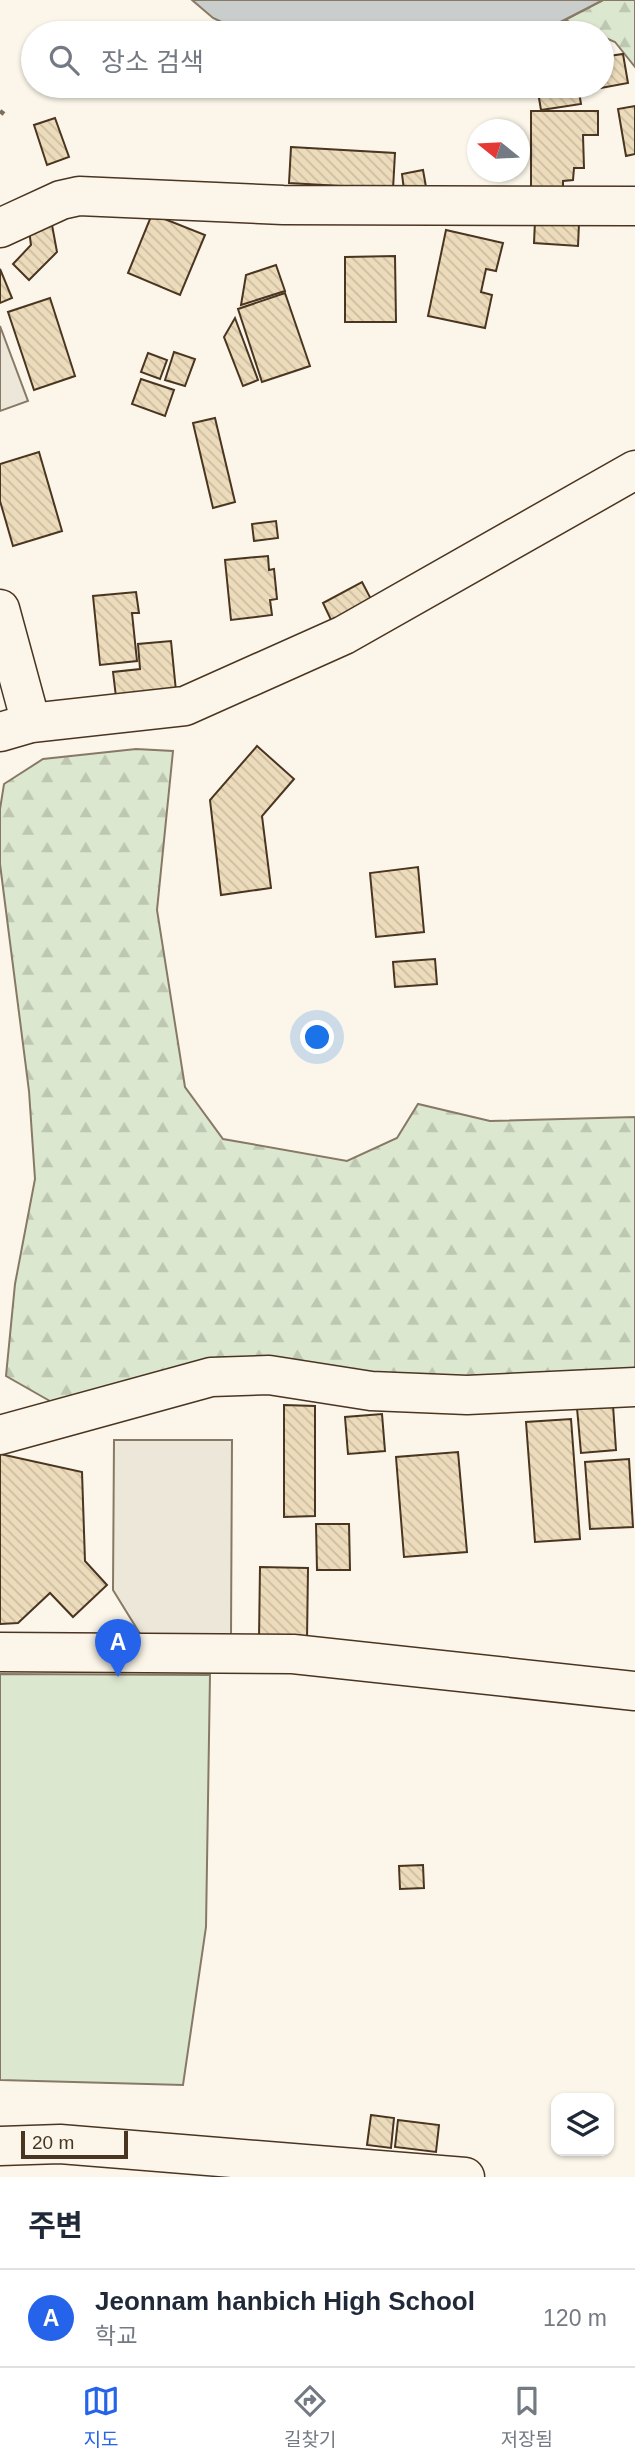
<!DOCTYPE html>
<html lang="ko">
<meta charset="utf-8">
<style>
body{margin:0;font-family:Helvetica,"Noto Sans KR",sans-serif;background:#f2f2f3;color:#1f2937}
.controls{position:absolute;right:21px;bottom:21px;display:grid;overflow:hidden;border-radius:14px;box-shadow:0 2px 5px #0004}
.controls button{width:63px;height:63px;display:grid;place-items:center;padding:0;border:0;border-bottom:2px solid #e0e1e3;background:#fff;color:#1f2937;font:35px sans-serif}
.compass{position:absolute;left:467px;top:119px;width:63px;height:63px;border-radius:50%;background:#fff;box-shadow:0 2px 5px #0004;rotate:288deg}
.scale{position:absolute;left:21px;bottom:18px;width:107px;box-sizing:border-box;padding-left:7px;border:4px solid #4a3520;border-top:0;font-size:19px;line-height:24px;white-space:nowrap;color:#4a3520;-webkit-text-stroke:5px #fbf6e9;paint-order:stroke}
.you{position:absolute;left:318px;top:1038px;width:24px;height:24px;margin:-18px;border:5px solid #fff;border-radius:50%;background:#1a73e8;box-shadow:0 0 0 10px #1a73e833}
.badge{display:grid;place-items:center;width:46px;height:46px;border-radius:50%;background:#2563eb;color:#fff;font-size:23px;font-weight:700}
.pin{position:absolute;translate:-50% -58px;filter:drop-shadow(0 2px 4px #0008)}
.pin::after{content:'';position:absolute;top:37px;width:24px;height:21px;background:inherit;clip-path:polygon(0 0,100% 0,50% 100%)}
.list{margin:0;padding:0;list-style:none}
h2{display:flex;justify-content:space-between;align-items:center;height:91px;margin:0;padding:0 28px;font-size:30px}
h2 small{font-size:23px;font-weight:400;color:#747a83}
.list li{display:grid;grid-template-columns:46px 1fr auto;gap:21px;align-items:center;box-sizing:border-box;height:98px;padding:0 28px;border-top:2px solid #e0e1e3}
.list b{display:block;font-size:26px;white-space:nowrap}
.list p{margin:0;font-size:23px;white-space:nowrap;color:#747a83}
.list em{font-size:23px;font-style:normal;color:#747a83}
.icon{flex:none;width:38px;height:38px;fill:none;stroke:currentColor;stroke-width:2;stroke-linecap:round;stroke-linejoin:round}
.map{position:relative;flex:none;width:635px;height:2177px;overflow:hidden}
.search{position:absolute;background:#fff;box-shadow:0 2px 5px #0004;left:21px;right:21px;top:21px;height:77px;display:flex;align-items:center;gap:18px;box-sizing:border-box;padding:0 24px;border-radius:38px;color:#747a83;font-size:26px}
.sheet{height:189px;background:#fff}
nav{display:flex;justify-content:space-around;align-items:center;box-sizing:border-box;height:98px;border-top:2px solid #e0e1e3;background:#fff;font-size:19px;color:#747a83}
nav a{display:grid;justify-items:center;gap:4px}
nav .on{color:#2563eb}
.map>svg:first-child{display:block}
</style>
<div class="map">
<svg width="635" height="2177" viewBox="0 0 635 2177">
<defs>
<pattern id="forest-firs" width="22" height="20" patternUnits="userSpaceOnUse" patternTransform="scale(1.75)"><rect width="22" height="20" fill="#dce7d0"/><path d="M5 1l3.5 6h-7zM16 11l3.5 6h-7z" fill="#bec7b2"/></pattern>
<pattern id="building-back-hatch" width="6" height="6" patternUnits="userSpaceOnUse" patternTransform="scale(1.75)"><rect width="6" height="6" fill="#ecdcbc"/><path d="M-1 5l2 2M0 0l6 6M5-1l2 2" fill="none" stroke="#ccbda1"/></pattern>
</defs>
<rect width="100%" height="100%" fill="#fbf6e9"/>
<g fill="url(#forest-firs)" stroke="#887966" stroke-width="2">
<polygon points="603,0 635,0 635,67 615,42 565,20"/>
<polygon points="136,749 173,751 157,910 185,1087 223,1139 347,1161 397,1138 418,1104 490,1121 635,1117 635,1378 475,1384 266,1364 64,1409 6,1376 15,1284 35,1179 29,1091 0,864 0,809 4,784 43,759"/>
</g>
<polygon fill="#dce7d0" stroke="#887966" stroke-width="2" points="0,1674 210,1675 206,1927 183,2085 0,2080"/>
<g fill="#ede7d9" stroke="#887966" stroke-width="2">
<polygon points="0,326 28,401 0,411"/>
<polygon points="114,1440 232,1440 231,1637 142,1637 113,1590"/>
</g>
<polygon fill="#c9cecd" stroke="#887966" stroke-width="2" points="192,0 603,0 539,33 245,33 213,18"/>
<g fill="url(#building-back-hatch)" stroke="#4a3520" stroke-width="2">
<polygon points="623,54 628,83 579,92 581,104 541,110 537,86 602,86 602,57"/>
<polygon points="635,106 635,154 626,156 618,109"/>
<polygon points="531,111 598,111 598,135 583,135 584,168 574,168 573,180 563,181 563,196 531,196"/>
<polygon points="55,118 69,157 47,165 34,125"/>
<polygon points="291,147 395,153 393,189 289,183"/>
<polygon points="423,170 426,187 404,190 402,174"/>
<polygon points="152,214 205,235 180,295 128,273"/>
<polygon points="535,221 579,223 578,246 534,243"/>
<polygon points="52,225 57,252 29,280 13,264 31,245 29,230"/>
<polygon points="446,230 503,243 496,271 486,269 481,292 492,295 485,328 428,316"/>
<polygon points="395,256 396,322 345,322 345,257"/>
<polygon points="276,265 285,291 241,305 246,275"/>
<polygon points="0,269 12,298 0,303"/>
<polygon points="285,293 310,366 262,382 238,309"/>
<polygon points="50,298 75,376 34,390 8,312"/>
<polygon points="235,318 258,380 243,386 224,337"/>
<polygon points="174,352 195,359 185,386 165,380"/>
<polygon points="148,353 167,360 160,379 141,372"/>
<polygon points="141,379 174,390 165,416 132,404"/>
<polygon points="215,418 235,502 213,508 193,423"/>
<polygon points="39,452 62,531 13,546 0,501 0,464"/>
<polygon points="276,521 278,538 254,541 252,524"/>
<polygon points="268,556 269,570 274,569 277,599 270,600 272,615 231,620 225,560"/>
<polygon points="362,582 372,601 332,622 323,603"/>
<polygon points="136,592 139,613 132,613 137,661 100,665 93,596"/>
<polygon points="171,641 176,691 116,697 113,672 140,669 138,644"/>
<polygon points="257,746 294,779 262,816 271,888 221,895 210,800"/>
<polygon points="418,867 424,932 376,937 370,873"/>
<polygon points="435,959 437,984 395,987 393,962"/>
<polygon points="284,1405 315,1406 315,1516 284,1517"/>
<polygon points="613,1405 616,1450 581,1453 577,1408"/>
<polygon points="382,1414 385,1451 348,1454 345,1417"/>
<polygon points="571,1419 580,1539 535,1542 526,1422"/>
<polygon points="458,1452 467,1552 404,1557 396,1457"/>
<polygon points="0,1454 82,1472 85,1561 107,1585 73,1617 50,1593 18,1623 0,1624"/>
<polygon points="629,1459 633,1527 590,1529 585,1462"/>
<polygon points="316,1524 349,1524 350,1570 317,1570"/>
<polygon points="260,1567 308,1568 307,1640 259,1639"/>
<polygon points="423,1865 424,1888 400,1889 399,1866"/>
<polygon points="371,2115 394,2118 391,2148 367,2145"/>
<polygon points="398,2120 439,2125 436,2152 395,2147"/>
</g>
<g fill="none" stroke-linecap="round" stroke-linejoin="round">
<g stroke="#4a3520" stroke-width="41">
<g id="minor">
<polyline points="0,228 61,200 79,196 283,205 635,206"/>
<polyline points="0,609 31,723"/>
<polyline points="0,732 31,723 185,706 344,635 635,470"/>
<polyline points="0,1435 211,1377 269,1375 371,1391 467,1395 635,1387"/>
<polyline points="0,1652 293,1654 635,1691"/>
<polyline points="0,2146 60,2144 465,2177"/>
</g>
</g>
<polyline stroke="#7f6f5c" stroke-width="4.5" stroke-dasharray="5 3.5" stroke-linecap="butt" points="0,111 4,114"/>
<use href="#minor" stroke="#fbf6e9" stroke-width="38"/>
</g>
</svg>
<div class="controls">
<button><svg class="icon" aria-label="layers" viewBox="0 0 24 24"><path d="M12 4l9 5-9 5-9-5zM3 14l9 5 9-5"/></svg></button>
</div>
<svg class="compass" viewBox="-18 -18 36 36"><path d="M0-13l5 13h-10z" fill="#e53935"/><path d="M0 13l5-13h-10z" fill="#747a83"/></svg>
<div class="scale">20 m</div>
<div class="you"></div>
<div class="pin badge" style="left:118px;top:1677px">A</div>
<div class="search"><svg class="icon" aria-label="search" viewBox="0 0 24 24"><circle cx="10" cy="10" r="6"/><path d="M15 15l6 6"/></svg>장소 검색</div>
</div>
<section class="sheet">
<h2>주변<small></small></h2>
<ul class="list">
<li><span class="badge">A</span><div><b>Jeonnam hanbich High School</b><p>학교</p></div><em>120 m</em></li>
</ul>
</section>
<nav>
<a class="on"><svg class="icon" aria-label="map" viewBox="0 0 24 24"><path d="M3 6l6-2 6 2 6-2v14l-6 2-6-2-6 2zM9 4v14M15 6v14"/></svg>지도</a>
<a><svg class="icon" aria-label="directions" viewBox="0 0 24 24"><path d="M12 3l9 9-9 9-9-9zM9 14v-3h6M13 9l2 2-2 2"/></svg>길찾기</a>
<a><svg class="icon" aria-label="saved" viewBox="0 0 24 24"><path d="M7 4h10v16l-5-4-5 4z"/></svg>저장됨</a>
</nav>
